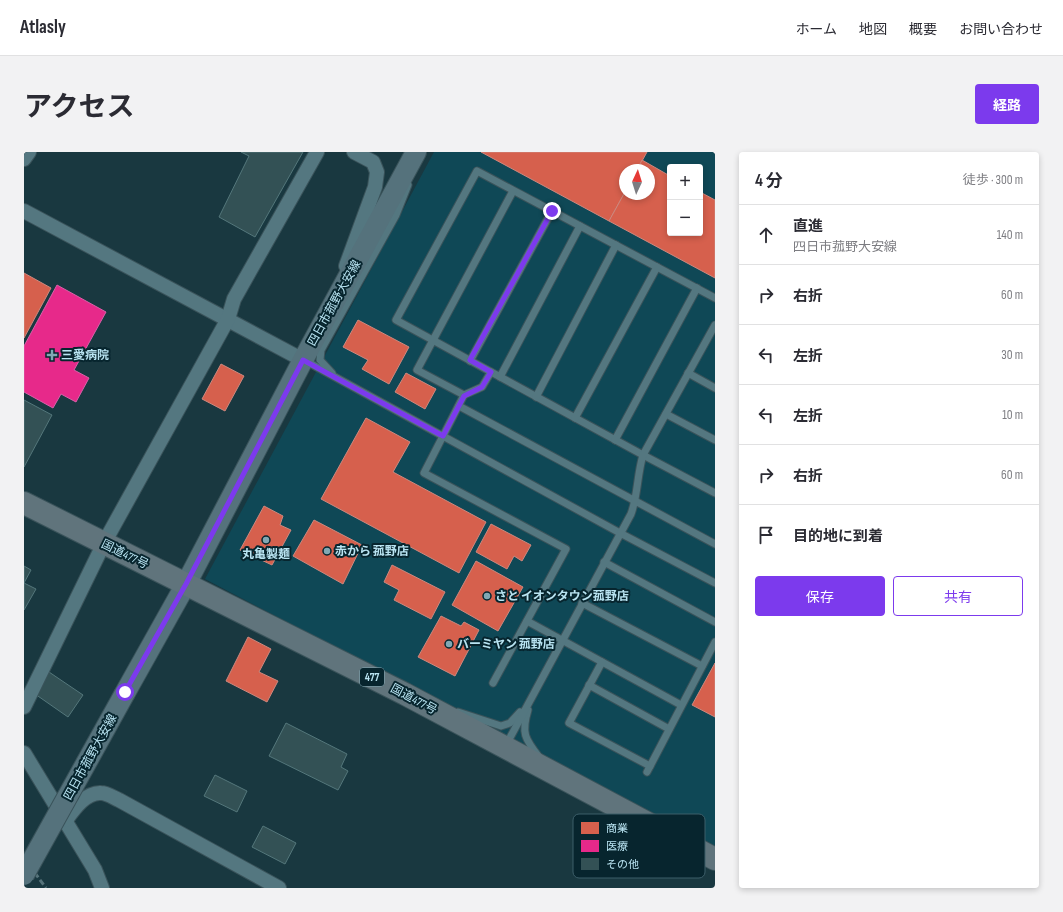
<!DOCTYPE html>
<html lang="ja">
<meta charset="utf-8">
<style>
body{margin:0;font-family:"Sofia Sans Condensed","Noto Sans JP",sans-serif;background:#f2f2f3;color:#2b2b33}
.controls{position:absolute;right:12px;top:12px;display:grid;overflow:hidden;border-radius:4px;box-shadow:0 2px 6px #0003}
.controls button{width:36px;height:36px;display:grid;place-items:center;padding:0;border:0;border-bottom:1px solid #e1e1e2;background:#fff;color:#2b2b33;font:20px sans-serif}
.compass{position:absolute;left:595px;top:12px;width:36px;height:36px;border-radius:50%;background:#fff;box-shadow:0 2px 6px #0003;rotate:4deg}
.stop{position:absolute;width:12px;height:12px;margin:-9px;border:3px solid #7c3aed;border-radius:50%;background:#fff}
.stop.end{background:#7c3aed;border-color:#fff;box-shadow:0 1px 4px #0008}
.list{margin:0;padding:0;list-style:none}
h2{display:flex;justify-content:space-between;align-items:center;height:52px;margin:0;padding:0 16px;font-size:17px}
h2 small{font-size:13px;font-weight:400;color:#7c7c81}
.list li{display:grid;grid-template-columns:26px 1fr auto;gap:12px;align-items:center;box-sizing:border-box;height:60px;padding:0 16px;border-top:1px solid #e1e1e2}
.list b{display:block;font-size:15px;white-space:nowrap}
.list p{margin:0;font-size:13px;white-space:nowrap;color:#7c7c81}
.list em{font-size:13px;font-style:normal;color:#7c7c81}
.actions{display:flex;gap:8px;padding:12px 16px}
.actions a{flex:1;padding:9px 0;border:1px solid #7c3aed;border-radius:4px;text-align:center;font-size:14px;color:#7c3aed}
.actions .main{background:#7c3aed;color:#fff}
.icon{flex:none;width:22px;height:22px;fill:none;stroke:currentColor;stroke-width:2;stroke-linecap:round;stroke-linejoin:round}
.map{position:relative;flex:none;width:691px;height:736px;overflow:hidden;border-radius:4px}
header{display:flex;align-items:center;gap:24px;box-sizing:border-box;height:56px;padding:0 20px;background:#fff;border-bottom:1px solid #e1e1e2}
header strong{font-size:19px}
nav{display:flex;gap:22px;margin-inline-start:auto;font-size:14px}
.intro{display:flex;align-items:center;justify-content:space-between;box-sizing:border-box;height:96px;padding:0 24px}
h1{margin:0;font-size:28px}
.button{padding:10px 18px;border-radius:4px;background:#7c3aed;color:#fff;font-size:14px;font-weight:700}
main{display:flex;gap:24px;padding:0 24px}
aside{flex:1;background:#fff;border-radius:4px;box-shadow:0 2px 6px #0003}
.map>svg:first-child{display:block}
</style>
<header>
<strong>Atlasly</strong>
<nav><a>ホーム</a><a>地図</a><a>概要</a><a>お問い合わせ</a></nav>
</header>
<div class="intro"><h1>アクセス</h1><a class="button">経路</a></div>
<main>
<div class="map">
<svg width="691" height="736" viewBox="0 0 691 736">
<rect width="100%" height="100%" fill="#193840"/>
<path fill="#0f4856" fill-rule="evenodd" d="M410,0H691V694L181,427ZM646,15H676V81H646ZM601,18H625V42H601Z"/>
<g fill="#d6604d" stroke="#cd887e">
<polygon points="457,0 623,0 613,18 601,18 601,40 585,69"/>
<polygon points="618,8 646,24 646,81 676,81 676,40 691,48 691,126 585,69 601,40 601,42 625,42 625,18 613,18"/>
<polygon points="0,121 27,136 0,186"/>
<polygon points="334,168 385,195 365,232 338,217 344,208 319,195"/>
<polygon points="197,212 220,224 201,259 178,247"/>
<polygon points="382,221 412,237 401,257 371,240"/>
<polygon points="342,266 386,290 369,320 462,370 435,421 297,347"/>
<polygon points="240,354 259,364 256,373 267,378 248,413 216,398"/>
<polygon points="290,368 338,393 319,432 269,404"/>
<polygon points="467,372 507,393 498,409 490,404 483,417 452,400"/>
<polygon points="452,409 499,435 474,479 428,453"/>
<polygon points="368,413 421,440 407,467 370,448 375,438 360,430"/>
<polygon points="417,464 437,474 440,470 455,478 431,524 394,505"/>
<polygon points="224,485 247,497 235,520 254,529 243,550 202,529"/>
<polygon points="691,511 691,565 668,553"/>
</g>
<polygon fill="#e7298a" stroke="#d961a9" points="33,133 82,160 50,218 65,226 52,250 37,242 29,256 0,240 0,194"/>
<g fill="#335155" stroke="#54777b">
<polygon points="217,0 279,0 231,85 195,65 225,4"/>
<polygon points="0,248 28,263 0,315"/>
<polygon points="0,414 7,418 0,431 12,437 0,458"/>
<polygon points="25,520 59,543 44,565 11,542"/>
<polygon points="262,571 323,602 317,615 324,619 314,638 245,604"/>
<polygon points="191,623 223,639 213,660 180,644"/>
<polygon points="239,674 272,691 261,712 228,695"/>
</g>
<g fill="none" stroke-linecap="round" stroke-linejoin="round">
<g stroke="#3a535a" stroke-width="9">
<g id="lane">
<polyline points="691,146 453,19 372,168 619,303 691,341"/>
<polyline points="280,208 596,381 691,431"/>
<polyline points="446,209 528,59"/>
<polyline points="308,221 296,208 297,198 372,63 384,33"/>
<polyline points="664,221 691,236"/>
<polyline points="476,225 556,74"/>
<polyline points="440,243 458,235 467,220"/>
<polyline points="512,245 592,93"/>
<polyline points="435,254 691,392"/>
<polyline points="642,262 691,288"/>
<polyline points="551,266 633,115"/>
<polyline points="591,288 673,136"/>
<polyline points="580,410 691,470"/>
<polyline points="558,451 678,514"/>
<polyline points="503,469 657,553"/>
<polyline points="578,510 545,571 626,614"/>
<polyline points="469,531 542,397 400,321 440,243 393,218 489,39"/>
<polyline points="565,533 645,577"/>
<path d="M504,558C497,581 501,587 515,605"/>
<polyline points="434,560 477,574 486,571 496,560"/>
<path d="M482,593L607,362C614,343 613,323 619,303L691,173"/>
<polyline points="623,620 691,490"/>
</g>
</g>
<g stroke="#3a535a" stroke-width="16">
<g id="street">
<polyline points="0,7 5,0"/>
<polyline points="0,59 279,208"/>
<polyline points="322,114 351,35 353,20 349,10 330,0"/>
<polyline points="0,555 80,391 204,167 210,147 293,0"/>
<polyline points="0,601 71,718 78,736"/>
<path d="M42,668C50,657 62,640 77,641C83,641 90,646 95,648L255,736"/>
</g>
</g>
<g stroke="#3a535a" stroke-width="22">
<polyline id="secondary" points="101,541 162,432 279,208 392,0"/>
</g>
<g stroke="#3a535a" stroke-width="24">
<polyline id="highway" points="0,351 381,542 691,707"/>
</g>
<use href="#lane" stroke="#547780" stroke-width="7"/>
<use href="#street" stroke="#547780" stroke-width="14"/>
<use href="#secondary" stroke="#55727c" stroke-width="20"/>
<use href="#highway" stroke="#60747c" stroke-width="22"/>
<polyline stroke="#56737a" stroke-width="3" stroke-dasharray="6 3" stroke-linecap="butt" points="0,706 22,736"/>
<g stroke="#3a535a" stroke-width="22" stroke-linecap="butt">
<polyline id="secondary-bridge" points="0,723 101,541"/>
</g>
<use href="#secondary-bridge" stroke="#55727c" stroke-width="20"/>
</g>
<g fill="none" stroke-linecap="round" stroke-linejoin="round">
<polyline stroke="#7c3aed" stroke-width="5" points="101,540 162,432 279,208 419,284 440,244 458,235 467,220 446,208 528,59"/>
</g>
<g fill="#81a8b4" stroke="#07252e" stroke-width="1.5">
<path d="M26 197h4v4h4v4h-4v4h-4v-4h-4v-4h4z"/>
<circle cx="242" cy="388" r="4"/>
<circle cx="303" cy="399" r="4"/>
<circle cx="463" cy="444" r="4"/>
<circle cx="425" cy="492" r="4"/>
</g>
<g text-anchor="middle" stroke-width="4" stroke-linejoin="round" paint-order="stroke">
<rect fill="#07252e" stroke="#84abb7" stroke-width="1" x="336" y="516" width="24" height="18" rx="3"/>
<g font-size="11" font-weight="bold" fill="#b9e4f2">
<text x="348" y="529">477</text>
</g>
<g font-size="12" fill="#b9e4f2" stroke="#07252e">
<text transform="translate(310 151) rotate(-61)" y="4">四日市菰野大安線</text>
<text transform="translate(101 402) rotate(26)" y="4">国道477号</text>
<text transform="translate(390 547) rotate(28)" y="4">国道477号</text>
<text transform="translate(66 605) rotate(-61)" y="4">四日市菰野大安線</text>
</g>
<g font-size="12" font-weight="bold" fill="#b9e4f2" stroke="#07252e" text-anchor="start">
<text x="37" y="207">三愛病院</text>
<text x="311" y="403">赤から 菰野店</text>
<text x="242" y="406" text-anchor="middle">丸亀製麺</text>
<text x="471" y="448">さと イオンタウン菰野店</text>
<text x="433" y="496">バーミヤン 菰野店</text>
</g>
</g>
<rect x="549" y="662" width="132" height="64" rx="6" fill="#07252e" stroke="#3c5e69" stroke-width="1"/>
<rect x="557" y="670" width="18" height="12" fill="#d6604d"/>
<rect x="557" y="688" width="18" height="12" fill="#e7298a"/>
<rect x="557" y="706" width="18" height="12" fill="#335155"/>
<g font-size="11" fill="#b9e4f2">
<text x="582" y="680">商業</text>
<text x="582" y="698">医療</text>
<text x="582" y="716">その他</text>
</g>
</svg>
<div class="controls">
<button>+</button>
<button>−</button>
</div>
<svg class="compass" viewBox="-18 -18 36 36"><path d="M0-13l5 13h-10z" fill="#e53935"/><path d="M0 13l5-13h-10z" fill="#7c7c81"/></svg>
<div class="stop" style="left:101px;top:540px"></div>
<div class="stop end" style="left:528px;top:59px"></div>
</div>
<aside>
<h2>4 分<small>徒歩 · 300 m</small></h2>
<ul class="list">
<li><svg class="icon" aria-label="ahead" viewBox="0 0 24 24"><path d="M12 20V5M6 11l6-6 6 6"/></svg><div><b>直進</b><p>四日市菰野大安線</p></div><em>140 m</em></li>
<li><svg class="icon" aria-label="right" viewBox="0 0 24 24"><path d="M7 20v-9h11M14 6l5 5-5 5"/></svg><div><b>右折</b></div><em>60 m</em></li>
<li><svg class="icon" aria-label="left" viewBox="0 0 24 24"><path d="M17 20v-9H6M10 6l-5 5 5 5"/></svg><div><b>左折</b></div><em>30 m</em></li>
<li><svg class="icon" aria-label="left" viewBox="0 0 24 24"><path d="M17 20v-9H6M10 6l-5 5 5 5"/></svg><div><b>左折</b></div><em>10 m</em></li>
<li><svg class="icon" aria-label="right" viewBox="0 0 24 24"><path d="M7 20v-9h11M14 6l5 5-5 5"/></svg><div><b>右折</b></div><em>60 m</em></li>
<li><svg class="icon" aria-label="arrive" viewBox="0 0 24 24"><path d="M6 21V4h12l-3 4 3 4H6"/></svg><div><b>目的地に到着</b></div></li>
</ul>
<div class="actions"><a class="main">保存</a><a>共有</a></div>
</aside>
</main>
